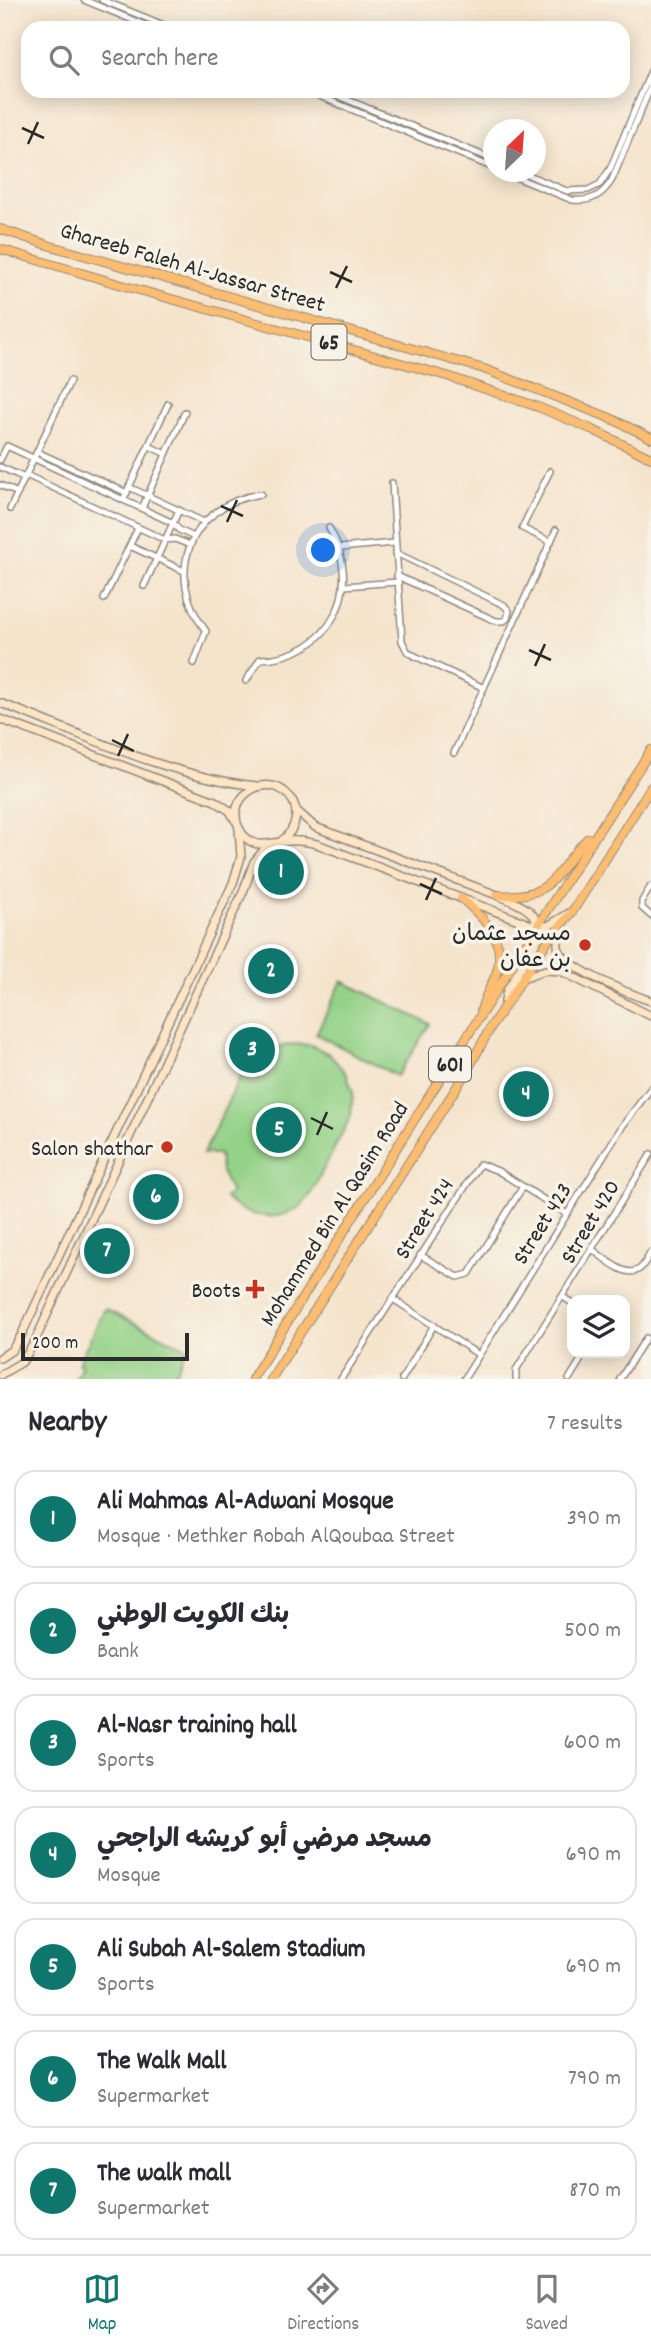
<!DOCTYPE html>
<meta charset="utf-8">
<style>
body{margin:0;font-family:Dekko,"Playpen Sans Arabic",sans-serif;background:#f2f2f3;color:#2b2b33}
.controls{position:absolute;right:21px;bottom:21px;display:grid;overflow:hidden;border-radius:14px;box-shadow:0 4px 18px #0003}
.controls button{width:63px;height:63px;display:grid;place-items:center;padding:0;border:0;border-bottom:2px solid #e1e1e2;background:#fff;color:#2b2b33;font:35px sans-serif}
.compass{position:absolute;left:483px;top:119px;width:63px;height:63px;border-radius:50%;background:#fff;box-shadow:0 4px 18px #0003;rotate:25deg}
.scale{position:absolute;left:21px;bottom:18px;width:168px;box-sizing:border-box;padding-left:7px;border:4px solid #2b2b2b;border-top:0;font-size:19px;line-height:24px;white-space:nowrap;color:#2b2b2b;-webkit-text-stroke:5px #f7f3e8;paint-order:stroke}
.you{position:absolute;left:324px;top:551px;width:24px;height:24px;margin:-18px;border:5px solid #fff;border-radius:50%;background:#1a73e8;box-shadow:0 0 0 10px #1a73e833}
.badge{display:grid;place-items:center;width:46px;height:46px;border-radius:50%;background:#0f766e;color:#fff;font-size:23px;font-weight:700}
.pin{position:absolute;translate:-50% -50%;border:4px solid #fff;box-shadow:0 2px 7px #0006}
.list{margin:0;padding:0;list-style:none}
h2{display:flex;justify-content:space-between;align-items:center;height:91px;margin:0;padding:0 28px;font-size:30px}
h2 small{font-size:23px;font-weight:400;color:#7c7c81}
.list li{display:grid;grid-template-columns:46px 1fr auto;gap:21px;align-items:center;box-sizing:border-box;height:98px;margin:0 14px 14px;padding:0 14px;border:2px solid #e1e1e2;border-radius:21px}
.list b{display:block;font-size:26px;white-space:nowrap}
.list p{margin:0;font-size:23px;white-space:nowrap;color:#7c7c81}
.list em{font-size:23px;font-style:normal;color:#7c7c81}
.icon{flex:none;width:38px;height:38px;fill:none;stroke:currentColor;stroke-width:2;stroke-linecap:round;stroke-linejoin:round}
.map{position:relative;flex:none;width:651px;height:1379px;overflow:hidden}
.search{position:absolute;background:#fff;box-shadow:0 4px 18px #0003;left:21px;right:21px;top:21px;height:77px;display:flex;align-items:center;gap:18px;box-sizing:border-box;padding:0 24px;border-radius:21px;color:#7c7c81;font-size:26px}
.sheet{height:875px;background:#fff}
nav{display:flex;justify-content:space-around;align-items:center;box-sizing:border-box;height:98px;border-top:2px solid #e1e1e2;background:#fff;font-size:19px;color:#7c7c81}
nav a{display:grid;justify-items:center;gap:4px}
nav .on{color:#0f766e}
.map>svg:first-child{display:block}
</style>
<div class="map">
<svg width="651" height="1379" viewBox="0 0 651 1379">
<rect width="100%" height="100%" fill="#f7f3e8"/>
<filter id="ink" filterUnits="userSpaceOnUse"><feTurbulence type="fractalNoise" baseFrequency=".0143" numOctaves="2"/><feDisplacementMap in="SourceGraphic" scale="14" xChannelSelector="R" yChannelSelector="G"/><feConvolveMatrix kernelMatrix="1 2 1 2 8 2 1 2 1" color-interpolation-filters="sRGB"/></filter>
<filter id="wash" filterUnits="userSpaceOnUse"><feTurbulence type="fractalNoise" baseFrequency=".00686" numOctaves="4" result="noise"/><feDisplacementMap in="SourceGraphic" scale="28" xChannelSelector="R" yChannelSelector="G"/><feGaussianBlur stdDeviation="1.57" result="paint"/><feColorMatrix in="noise" values="0 0 0 0 0 0 0 0 0 0 0 0 0 0 0 0 0 1.4 0 .05"/><feComposite in="paint" operator="in"/></filter>
<g filter="url(#wash)">
<rect width="100%" height="100%" fill="#f5e4cc"/>
<g fill="#94d288" stroke="#607e5a" stroke-width="2">
<polygon points="342,981 430,1024 397,1076 316,1034"/>
<path d="M292,1044L311,1045L329,1054L346,1073L353,1092L351,1116L310,1195C289,1225 250,1221 225,1198L231,1192L221,1172L219,1154H203L246,1064L253,1053L257,1059L273,1049Z"/>
<polygon points="105,1309 187,1348 172,1379 75,1379 82,1365 78,1363"/>
</g>
</g>
<g filter="url(#ink)">
<g fill="none" stroke-linecap="round" stroke-linejoin="round">
<g stroke="#90887c" stroke-width="8">
<g id="street">
<polyline points="84,0 152,28"/>
<polyline points="102,0 171,28"/>
<polyline points="307,91 494,168"/>
<polyline points="326,91 494,160"/>
<path d="M503,172L572,200C591,202 602,196 612,180L651,86"/>
<polyline points="521,172 567,191 588,190 600,184 610,169 651,71"/>
<polyline points="149,446 166,454"/>
<polyline points="37,452 127,493"/>
<polyline points="0,460 7,446 173,523 179,530 194,537"/>
<polyline points="0,467 25,478"/>
<polyline points="550,471 522,528 551,542"/>
<polyline points="26,475 165,540 175,539 190,545"/>
<polyline points="392,483 402,641 407,651 415,656 484,688"/>
<polyline points="0,485 18,493"/>
<polyline points="129,487 204,522"/>
<polyline points="123,500 168,404"/>
<polyline points="142,508 185,412"/>
<polyline points="10,509 70,381"/>
<polyline points="130,546 184,571"/>
<polyline points="339,548 395,543"/>
<polyline points="396,553 504,605 509,611 507,619 504,621 496,621 397,576"/>
<polyline points="144,586 179,510"/>
<polyline points="344,586 398,582"/>
<polyline points="104,599 138,528"/>
<path d="M194,663L206,631C162,575 190,504 261,494"/>
<path d="M246,681L260,659C331,658 365,587 329,528"/>
<polyline points="454,753 556,530"/>
<polyline points="651,886 642,901 642,908 651,916"/>
<path d="M593,1250C603,1257 625,1278 638,1270C644,1267 647,1258 651,1252"/>
<polyline points="420,1255 458,1277 469,1274 522,1188"/>
<polyline points="563,1297 572,1303"/>
<polyline points="393,1299 479,1355"/>
<polyline points="341,1379 480,1164 498,1171 567,1214"/>
<polyline points="402,1379 434,1325"/>
<polyline points="464,1379 621,1128 651,1088"/>
<polyline points="516,1379 516,1370 651,1154"/>
<polyline points="569,1379 585,1353"/>
<polyline points="620,1379 646,1338"/>
</g>
</g>
<g stroke="#90887c" stroke-width="10">
<g id="secondary">
<path d="M0,703C82,734 170,777 257,786"/>
<polyline points="0,719 215,801 230,811 235,820"/>
<path d="M297,811L315,827L497,895C517,903 543,911 539,938L507,990L504,1006"/>
<path d="M280,842C297,830 303,807 285,792C262,773 225,799 239,828C251,853 270,842 290,841C300,840 308,842 317,844L529,924L548,926L571,912"/>
<path d="M560,928C559,935 556,943 559,950C567,969 630,994 651,1001"/>
<polyline points="525,977 545,970 561,971 651,1016"/>
<polyline points="0,1358 12,1350 21,1336 233,883 241,857 239,829"/>
<polyline points="0,1375 22,1362 34,1343 243,892 254,862 268,845"/>
</g>
</g>
<g stroke="#90887c" stroke-width="10">
<g id="primary">
<polyline points="0,229 51,246 484,369 610,418 651,438"/>
<polyline points="0,249 132,288 447,376 538,407 591,429 651,458"/>
<path d="M497,895C557,899 552,873 588,838"/>
<path d="M461,898C484,918 508,941 496,974C491,987 484,997 481,1011"/>
<path d="M252,1379C383,1168 516,958 651,750"/>
<polyline points="271,1379 467,1071 492,1025 549,939 572,912 651,787"/>
</g>
</g>
<use href="#street" stroke="#fff" stroke-width="5"/>
<use href="#secondary" stroke="#fee5c5" stroke-width="7"/>
<use href="#primary" stroke="#fcbd6f" stroke-width="8"/>
</g>
</g>
<path fill="none" stroke="#2b2b2b" stroke-width="2.5" d="M22,128L44,138M28,144L38,122M330,272L352,282M336,288L347,266M221,506L243,516M227,522L237,500M529,650L551,660M535,666L545,644M112,740L134,751M118,756L128,734M420,884L442,894M426,900L436,878M311,1118L333,1129M317,1135L327,1112"/>
<g fill="#c8321e" stroke="#f7f3e8" stroke-width="2.5">
<circle cx="585" cy="945" r="7"/>
<circle cx="167" cy="1147" r="7"/>
<path d="M251.5 1278.5h7v7h7v7h-7v7h-7v-7h-7v-7h7z"/>
</g>
<g text-anchor="middle" stroke-width="7" stroke-linejoin="round" paint-order="stroke">
<g fill="#f7f3e8" stroke="#686764" stroke-width="2">
<rect x="311.5" y="324.5" width="35" height="35" rx="5"/>
<rect x="429" y="1046.5" width="42" height="35" rx="5"/>
</g>
<g font-size="21" font-weight="bold" fill="#2b2b2b">
<text x="329" y="349">65</text>
<text x="450" y="1071">601</text>
</g>
<g font-size="23" fill="#2b2b2b" stroke="#f7f3e8">
<text transform="translate(193 266) rotate(16)" y="8">Ghareeb Faleh Al-Jassar Street</text>
<text transform="translate(333 1213) rotate(-58)" y="8">Mohammed Bin Al Qasim Road</text>
<text transform="translate(423 1218) rotate(-58)" y="8">Street 424</text>
<text transform="translate(589 1221) rotate(-59)" y="8">Street 420</text>
<text transform="translate(541 1223) rotate(-58)" y="8">Street 423</text>
</g>
<g font-size="23" fill="#2b2b2b" stroke="#f7f3e8" text-anchor="end">
<text x="571" y="940">مسجد عثمان<tspan x="571" dy="26">بن عفان</tspan></text>
<text x="153" y="1155">Salon shathar</text>
<text x="241" y="1297">Boots</text>
</g>
</g>
</svg>
<div class="controls">
<button><svg class="icon" aria-label="layers" viewBox="0 0 24 24"><path d="M12 4l9 5-9 5-9-5zM3 14l9 5 9-5"/></svg></button>
</div>
<svg class="compass" viewBox="-18 -18 36 36"><path d="M0-13l5 13h-10z" fill="#e53935"/><path d="M0 13l5-13h-10z" fill="#7c7c81"/></svg>
<div class="scale">200 m</div>
<div class="you"></div>
<div class="pin badge" style="left:281px;top:872px">1</div>
<div class="pin badge" style="left:271px;top:971px">2</div>
<div class="pin badge" style="left:252px;top:1050px">3</div>
<div class="pin badge" style="left:526px;top:1094px">4</div>
<div class="pin badge" style="left:279px;top:1130px">5</div>
<div class="pin badge" style="left:156px;top:1197px">6</div>
<div class="pin badge" style="left:107px;top:1251px">7</div>
<div class="search"><svg class="icon" aria-label="search" viewBox="0 0 24 24"><circle cx="10" cy="10" r="6"/><path d="M15 15l6 6"/></svg>Search here</div>
</div>
<section class="sheet">
<h2>Nearby<small>7 results</small></h2>
<ul class="list">
<li><span class="badge">1</span><div><b>Ali Mahmas Al-Adwani Mosque</b><p>Mosque · Methker Robah AlQoubaa Street</p></div><em>390 m</em></li>
<li><span class="badge">2</span><div><b>بنك الكويت الوطني</b><p>Bank</p></div><em>500 m</em></li>
<li><span class="badge">3</span><div><b>Al-Nasr training hall</b><p>Sports</p></div><em>600 m</em></li>
<li><span class="badge">4</span><div><b>مسجد مرضي أبو كريشه الراجحي</b><p>Mosque</p></div><em>690 m</em></li>
<li><span class="badge">5</span><div><b>Ali Subah Al-Salem Stadium</b><p>Sports</p></div><em>690 m</em></li>
<li><span class="badge">6</span><div><b>The Walk Mall</b><p>Supermarket</p></div><em>790 m</em></li>
<li><span class="badge">7</span><div><b>The walk mall</b><p>Supermarket</p></div><em>870 m</em></li>
</ul>
</section>
<nav>
<a class="on"><svg class="icon" aria-label="map" viewBox="0 0 24 24"><path d="M3 6l6-2 6 2 6-2v14l-6 2-6-2-6 2zM9 4v14M15 6v14"/></svg>Map</a>
<a><svg class="icon" aria-label="directions" viewBox="0 0 24 24"><path d="M12 3l9 9-9 9-9-9zM9 14v-3h6M13 9l2 2-2 2"/></svg>Directions</a>
<a><svg class="icon" aria-label="saved" viewBox="0 0 24 24"><path d="M7 4h10v16l-5-4-5 4z"/></svg>Saved</a>
</nav>
